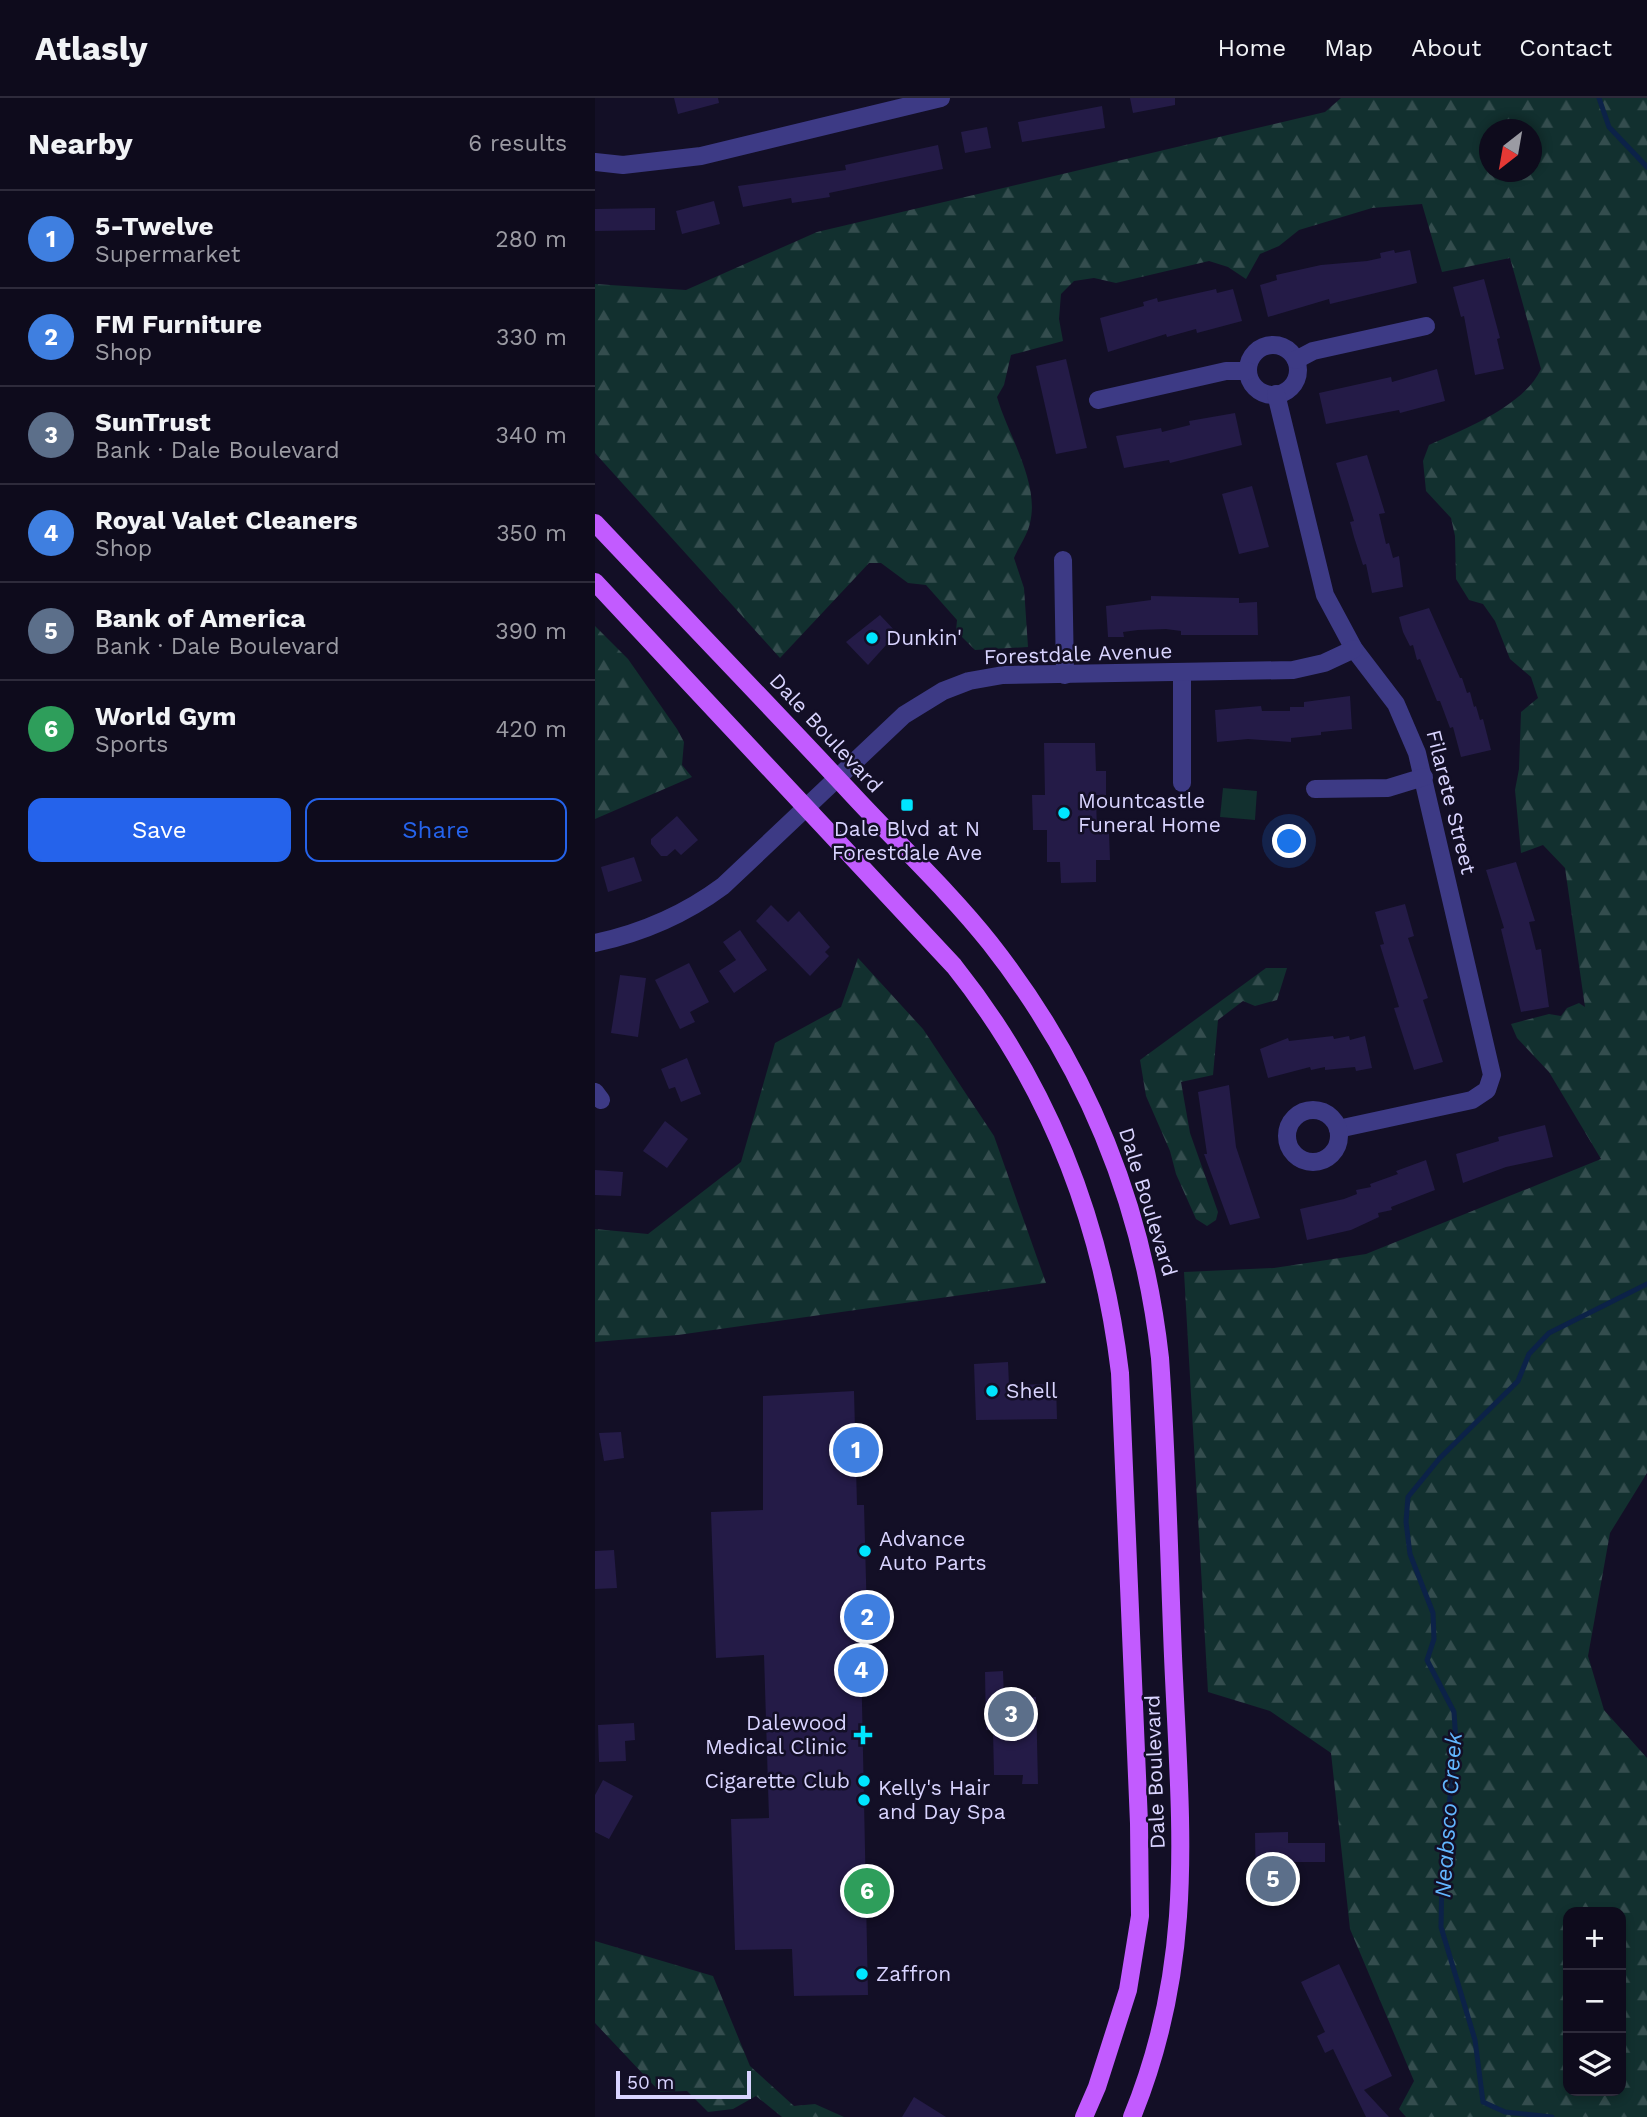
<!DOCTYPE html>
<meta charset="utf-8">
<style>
body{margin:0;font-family:"Work Sans",sans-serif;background:#1c1929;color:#f1f3f6}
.controls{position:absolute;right:21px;bottom:21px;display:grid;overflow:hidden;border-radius:14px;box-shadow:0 4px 10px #0003}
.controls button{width:63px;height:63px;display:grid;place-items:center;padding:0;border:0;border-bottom:2px solid #2e2b3b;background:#0e0b1c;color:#f1f3f6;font:35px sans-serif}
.compass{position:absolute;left:884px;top:21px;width:63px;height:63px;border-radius:50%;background:#0e0b1c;box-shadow:0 4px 10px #0003;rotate:211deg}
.scale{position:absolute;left:21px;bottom:18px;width:135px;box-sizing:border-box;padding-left:7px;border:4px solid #d9d4ff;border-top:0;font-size:19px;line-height:24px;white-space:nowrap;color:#d9d4ff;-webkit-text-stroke:5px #130f26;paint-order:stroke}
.you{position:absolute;left:695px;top:744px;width:24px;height:24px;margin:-18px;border:5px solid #fff;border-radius:50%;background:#1a73e8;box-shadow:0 0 0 10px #1a73e833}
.badge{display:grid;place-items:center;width:46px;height:46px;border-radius:50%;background:#2563eb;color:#fff;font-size:23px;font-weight:700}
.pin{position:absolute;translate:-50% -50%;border:4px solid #fff;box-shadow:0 2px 7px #0006}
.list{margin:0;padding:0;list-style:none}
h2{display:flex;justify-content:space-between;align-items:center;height:91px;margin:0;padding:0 28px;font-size:30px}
h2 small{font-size:23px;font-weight:400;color:#9b9ba3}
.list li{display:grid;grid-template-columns:46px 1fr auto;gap:21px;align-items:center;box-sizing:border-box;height:98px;padding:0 28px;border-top:2px solid #2e2b3b}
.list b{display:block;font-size:26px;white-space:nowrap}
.list p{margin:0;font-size:23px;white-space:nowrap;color:#9b9ba3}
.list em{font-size:23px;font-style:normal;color:#9b9ba3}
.actions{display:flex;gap:14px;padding:21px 28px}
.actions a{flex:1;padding:16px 0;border:2px solid #2563eb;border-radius:14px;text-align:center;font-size:24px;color:#2563eb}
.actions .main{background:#2563eb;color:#fff}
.icon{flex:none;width:38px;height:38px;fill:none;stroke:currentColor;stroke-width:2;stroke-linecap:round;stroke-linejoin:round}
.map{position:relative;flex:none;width:1052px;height:2019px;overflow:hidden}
header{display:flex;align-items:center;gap:42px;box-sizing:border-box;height:98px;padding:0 35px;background:#0e0b1c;border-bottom:2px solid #2e2b3b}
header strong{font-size:33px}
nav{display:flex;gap:38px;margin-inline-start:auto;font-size:24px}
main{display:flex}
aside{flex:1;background:#0e0b1c}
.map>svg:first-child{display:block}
</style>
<header>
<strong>Atlasly</strong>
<nav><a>Home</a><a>Map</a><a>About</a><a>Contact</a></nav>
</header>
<main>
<aside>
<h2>Nearby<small>6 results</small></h2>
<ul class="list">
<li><span class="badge" style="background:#3f7fe0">1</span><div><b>5-Twelve</b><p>Supermarket</p></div><em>280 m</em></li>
<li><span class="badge" style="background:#3f7fe0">2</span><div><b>FM Furniture</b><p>Shop</p></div><em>330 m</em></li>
<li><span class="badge" style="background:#5c6f8a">3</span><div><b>SunTrust</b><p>Bank · Dale Boulevard</p></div><em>340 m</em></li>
<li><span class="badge" style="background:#3f7fe0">4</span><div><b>Royal Valet Cleaners</b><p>Shop</p></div><em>350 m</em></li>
<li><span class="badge" style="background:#5c6f8a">5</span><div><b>Bank of America</b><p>Bank · Dale Boulevard</p></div><em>390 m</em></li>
<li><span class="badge" style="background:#2e9e5b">6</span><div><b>World Gym</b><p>Sports</p></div><em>420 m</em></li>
</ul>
<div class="actions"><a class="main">Save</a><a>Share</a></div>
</aside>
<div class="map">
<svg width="1052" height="2019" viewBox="0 0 1052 2019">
<defs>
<pattern id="forest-firs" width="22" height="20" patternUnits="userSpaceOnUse" patternTransform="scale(1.75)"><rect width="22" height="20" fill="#12302f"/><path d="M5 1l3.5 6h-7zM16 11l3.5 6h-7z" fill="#344d4e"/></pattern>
</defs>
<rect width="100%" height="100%" fill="#130f26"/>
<polygon fill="#12302f" points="628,690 662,693 660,722 625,719"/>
<g fill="url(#forest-firs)" fill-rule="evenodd">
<path d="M746,0H1052V1375L1015,1435L993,1558L1009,1612L1052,1660V2019H811L804,2011L819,1983L755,1831L736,1655L675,1613L613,1594L589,1174L679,1170L771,1156L1006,1061L954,974L922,940L916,926L954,916L966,918L972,910L984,905L990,909L970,770L948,747L926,755L920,692L924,671L926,614L943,600L936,579L915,561L900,523L888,506L874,502L861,481L860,438L856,420L831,393L828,363L834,347C870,331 929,308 946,271L915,160L847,174L827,106L777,110L704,132L684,148L665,156L651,181L633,169L614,163L521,185L499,180L479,183L466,196L464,221L468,243L416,257L409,287L402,299C413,337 445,385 435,425C432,438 424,448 419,460L429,490L433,549L380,552L361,533L362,522L331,487L313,485L286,465H274L185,560L0,355V186L91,192L222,134L730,14ZM894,32H936V74H894ZM973,1814H1026V1993H973Z"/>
<polygon points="0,528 33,561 82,631 89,644 87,667 97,679 0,721"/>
<polygon points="263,860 328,931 399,1038 451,1185 83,1237 0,1244 0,1131 53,1136 146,1064 180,945 246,909"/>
<polygon points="671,870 692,870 682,902 660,908 648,903 623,922 618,977 586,984 595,1035 623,1114 621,1122 612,1128 601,1121 581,1076 575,1053 551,998 545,962"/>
<polygon points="0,1843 118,1878 155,1968 199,2008 220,2006 249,2019 187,2019 161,1998 138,2011 113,2014 92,1993 65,1994 0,1925"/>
</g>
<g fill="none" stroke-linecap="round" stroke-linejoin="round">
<g stroke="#0c2248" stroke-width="5">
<polyline points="1004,0 1014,29 1052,69"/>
<polyline points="957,2019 910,2014 888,2004 880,1942 846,1829 847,1772 861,1645 859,1614 832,1562 839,1541 838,1515 815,1456 811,1424 813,1399 844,1361 923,1283 934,1256 954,1235 1052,1186"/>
</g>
</g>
<g fill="#241b47">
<polygon points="79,0 123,0 124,5 83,16"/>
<polygon points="535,0 580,0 580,7 538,15"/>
<polygon points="507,8 510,30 427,44 423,24"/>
<polygon points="392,29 396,50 370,55 366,34"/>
<polygon points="343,47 348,71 234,95 235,99 197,105 196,100 148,109 143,88 251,72 250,67"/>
<polygon points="119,103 125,126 87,136 81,113"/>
<polygon points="60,110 60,132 0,133 0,111"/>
<polygon points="799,152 800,155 815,152 822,185 735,206 734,201 673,219 665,187 682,182 681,177 726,167 772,163 786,160 785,155"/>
<polygon points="889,181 905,240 902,241 909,271 880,277 869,218 866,219 858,189"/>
<polygon points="621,191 622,195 638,191 647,223 602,235 601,231 572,239 571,236 513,254 505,220 549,208 548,204 562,200 563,204"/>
<polygon points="471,261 492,350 461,356 441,268"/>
<polygon points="842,271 850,303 805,315 804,312 731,326 724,295 796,279 797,284"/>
<polygon points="640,315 647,347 575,365 574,362 529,370 521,338 566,330 567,334 595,327 594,323"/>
<polygon points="772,357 790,415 784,416 791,446 794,445 798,460 804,458 808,489 777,495 771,466 768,467 759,439 755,424 759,423 741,365"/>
<polygon points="657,388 674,449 644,456 627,396"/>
<polygon points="556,498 644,500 644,505 662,504 663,537 586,537 586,533 571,531 543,532 528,534 529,539 513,539 511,508 556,502"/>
<polygon points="834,510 865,580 867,580 872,595 875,594 879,609 881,608 885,622 888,621 896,652 866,659 858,629 855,630 845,603 842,603 825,561 822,562 818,547 815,548 808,534 804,519"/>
<polygon points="285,517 302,535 273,567 251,544"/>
<polygon points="755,598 757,631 726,634 726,637 696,640 696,644 653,641 622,644 620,612 666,608 667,613 695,613 695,609 709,609 709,604"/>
<polygon points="449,645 500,645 501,673 511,673 511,697 501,697 502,736 514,735 515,762 501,762 501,784 466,785 465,764 452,764 452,732 438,732 437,697 450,697"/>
<polygon points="82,718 103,742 86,757 80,751 72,758 66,758 56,746 56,741"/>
<polygon points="39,759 47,783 13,794 6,769"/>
<polygon points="921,764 940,823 934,824 941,852 946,851 954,909 926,914 906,831 909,830 891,772"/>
<polygon points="810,806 819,838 813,840 833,900 828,902 848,964 819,972 799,910 804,909 785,847 789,846 780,814"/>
<polygon points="176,807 193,824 204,813 235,849 230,854 234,858 215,878 161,823"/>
<polygon points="145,832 172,872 139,895 124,873 141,862 128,844"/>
<polygon points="94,865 114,904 95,914 100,924 85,931 60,882"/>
<polygon points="25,877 51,880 43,939 16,935"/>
<polygon points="738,938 739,941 754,938 755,942 770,938 777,970 761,973 760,969 730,972 730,969 716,972 715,969 673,980 665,951 693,940 694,943"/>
<polygon points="92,960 106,996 86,1004 80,989 74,991 66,971"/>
<polygon points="634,987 641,1049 665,1120 635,1127 609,1056 612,1056 603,994"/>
<polygon points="70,1023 93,1041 72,1070 48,1053"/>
<polygon points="950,1027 958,1059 911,1069 868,1085 861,1056 904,1043 903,1039"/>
<polygon points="831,1062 840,1092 796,1109 797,1112 783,1115 784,1119 756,1132 712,1142 705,1111 749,1101 762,1096 761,1092 776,1089 775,1086 803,1076 801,1073"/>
<polygon points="0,1072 28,1074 26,1098 0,1097"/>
<polygon points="413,1264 414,1287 461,1286 462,1321 381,1322 379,1266"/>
<polygon points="259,1293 262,1407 269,1407 272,1519 273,1555 266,1557 273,1897 199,1898 197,1851 140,1852 136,1721 174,1720 169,1557 121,1560 116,1414 168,1412 168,1298"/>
<polygon points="26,1334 29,1360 9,1363 4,1335"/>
<polygon points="19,1452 22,1490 0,1491 0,1453"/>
<polygon points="408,1573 409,1600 441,1599 443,1686 427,1686 428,1677 399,1677 398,1632 391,1632 390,1574"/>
<polygon points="39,1625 40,1642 30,1643 31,1663 4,1664 3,1627"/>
<polygon points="8,1682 38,1698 14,1741 0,1734 0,1697"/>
<polygon points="693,1734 693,1745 730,1745 730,1764 695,1764 696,1799 661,1799 660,1735"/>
<polygon points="744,1866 797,1978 769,1992 794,2019 771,2019 738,1951 730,1955 722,1938 730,1934 706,1884"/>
<polygon points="319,1999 351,2019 307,2019"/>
</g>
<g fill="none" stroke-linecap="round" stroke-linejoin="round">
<g stroke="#3d3a85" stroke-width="18">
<polyline points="0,64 28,67 106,58 346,0"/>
<circle cx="678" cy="272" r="25"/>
<polyline points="701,262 718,253 831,228"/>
<polyline points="681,296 730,497 759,551 801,606 822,655 897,977 892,992 877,1002 743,1031"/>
<polyline points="503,302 631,273 653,273"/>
<polyline points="468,462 470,577"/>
<polyline points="587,575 587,685"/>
<polyline points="720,691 793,690 829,679"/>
<path d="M0,845C47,835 89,817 128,788L309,617L348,593L374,583L408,577L698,572L729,565L759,551"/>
<polyline points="0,994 6,1002"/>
<circle cx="718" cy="1038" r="26"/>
</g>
<g stroke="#c25bff" stroke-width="18">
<path d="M0,425C85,515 171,604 255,694C301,744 353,792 395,845C491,967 548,1107 565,1260C572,1359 574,1459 578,1558C585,1724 602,1860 537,2019"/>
<path d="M0,484L359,868C454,987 507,1124 525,1275L544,1725L545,1818L533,1892L502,1989L489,2019"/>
</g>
</g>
<g fill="#00e5ff" stroke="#130f26" stroke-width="2.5">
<circle cx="277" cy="540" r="7"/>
<rect x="305" y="700" width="14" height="14" rx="3.5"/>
<circle cx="469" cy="715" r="7"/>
<circle cx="397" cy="1293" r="7"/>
<circle cx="270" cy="1453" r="7"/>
<path d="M264.5 1626.5h7v7h7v7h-7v7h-7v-7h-7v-7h7z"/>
<circle cx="269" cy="1683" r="7"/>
<circle cx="269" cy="1702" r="7"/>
<circle cx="267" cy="1876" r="7"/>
</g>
<g text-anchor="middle" stroke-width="5" stroke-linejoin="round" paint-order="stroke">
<g font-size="21" fill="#d9d4ff" stroke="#130f26" text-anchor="start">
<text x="291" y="547">Dunkin'</text>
<text x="483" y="710">Mountcastle<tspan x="483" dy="24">Funeral Home</tspan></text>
<text x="312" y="738" text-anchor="middle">Dale Blvd at N<tspan x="312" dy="24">Forestdale Ave</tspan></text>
<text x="411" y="1300">Shell</text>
<text x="284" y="1448">Advance<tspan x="284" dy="24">Auto Parts</tspan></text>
<text x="252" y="1632" text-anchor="end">Dalewood<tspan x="252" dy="24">Medical Clinic</tspan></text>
<text x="255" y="1690" text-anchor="end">Cigarette Club</text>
<text x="283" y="1697">Kelly's Hair<tspan x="283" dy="24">and Day Spa</tspan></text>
<text x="281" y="1883">Zaffron</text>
</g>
<g font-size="21" fill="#d9d4ff" stroke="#130f26">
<text transform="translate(483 556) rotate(-2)" y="7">Forestdale Avenue</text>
<text transform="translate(231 635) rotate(47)" y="7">Dale Boulevard</text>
<text transform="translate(856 704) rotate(76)" y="7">Filarete Street</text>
<text transform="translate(553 1104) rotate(73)" y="7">Dale Boulevard</text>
<text transform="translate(560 1674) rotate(-92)" y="7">Dale Boulevard</text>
</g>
<g font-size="23" font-style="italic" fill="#62b6ff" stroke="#130f26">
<text transform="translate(853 1717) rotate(-86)" y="8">Neabsco Creek</text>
</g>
</g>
</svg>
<div class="controls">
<button>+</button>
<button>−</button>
<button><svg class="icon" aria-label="layers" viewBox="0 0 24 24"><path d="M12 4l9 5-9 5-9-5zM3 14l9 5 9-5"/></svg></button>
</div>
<svg class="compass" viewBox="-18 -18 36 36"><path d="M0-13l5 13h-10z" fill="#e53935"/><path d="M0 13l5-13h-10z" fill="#9b9ba3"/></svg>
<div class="scale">50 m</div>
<div class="you"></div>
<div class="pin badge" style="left:261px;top:1352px;background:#3f7fe0">1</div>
<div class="pin badge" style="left:272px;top:1519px;background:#3f7fe0">2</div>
<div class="pin badge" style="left:416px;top:1616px;background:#5c6f8a">3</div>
<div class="pin badge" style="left:266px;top:1572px;background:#3f7fe0">4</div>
<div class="pin badge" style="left:678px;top:1781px;background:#5c6f8a">5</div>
<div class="pin badge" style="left:272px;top:1793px;background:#2e9e5b">6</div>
</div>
</main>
